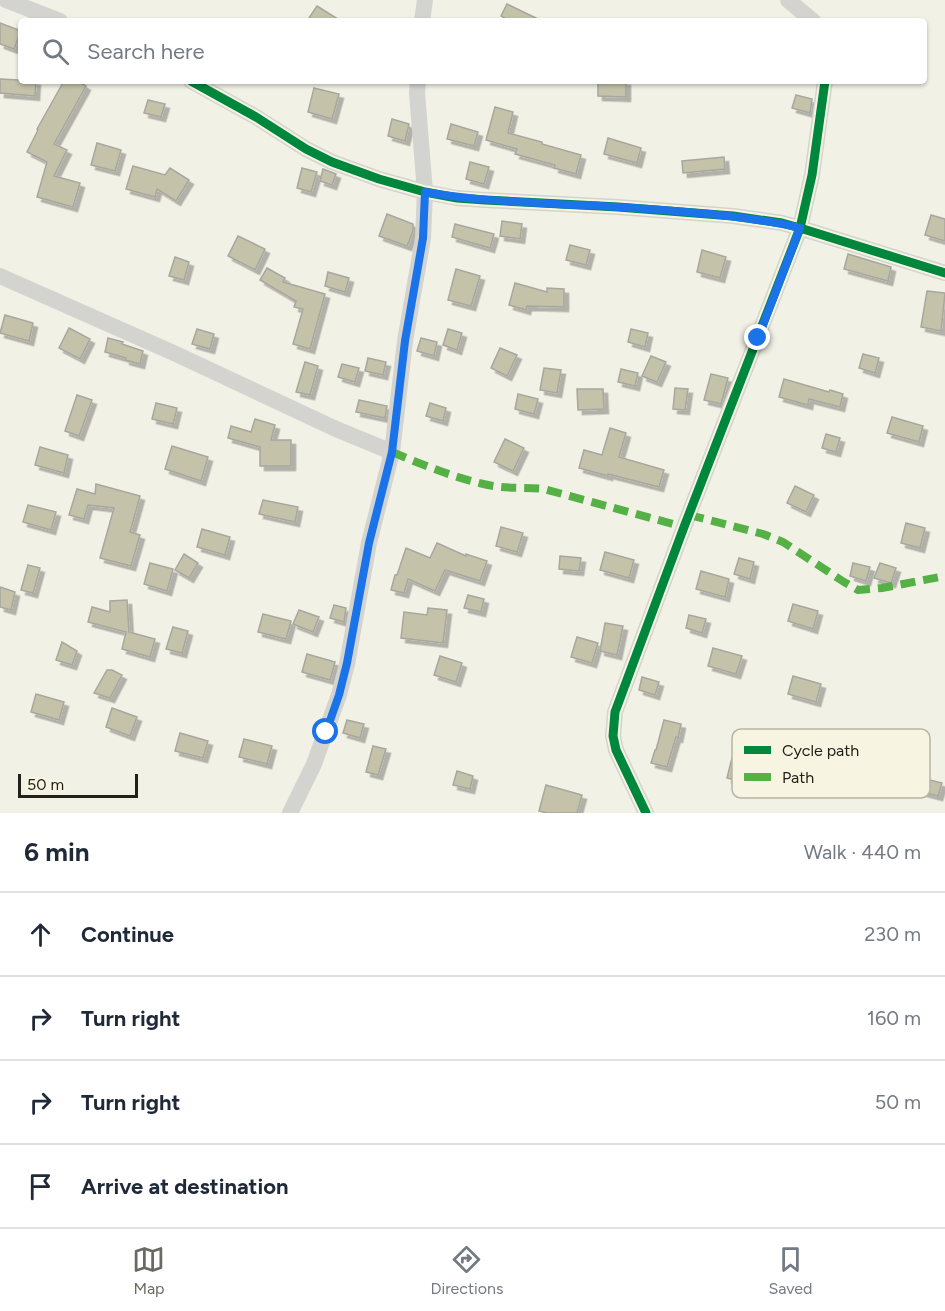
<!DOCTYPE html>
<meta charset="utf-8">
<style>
body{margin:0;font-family:Figtree,sans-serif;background:#f2f2f3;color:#1f2937}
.scale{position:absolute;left:18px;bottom:15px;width:120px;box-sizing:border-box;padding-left:6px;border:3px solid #22211a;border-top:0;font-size:16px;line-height:21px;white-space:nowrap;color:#22211a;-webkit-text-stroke:4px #f7f5e1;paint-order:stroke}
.stop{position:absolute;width:18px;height:18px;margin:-14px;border:4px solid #1a73e8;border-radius:50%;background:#fff}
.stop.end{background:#1a73e8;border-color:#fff;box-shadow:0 2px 6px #0008}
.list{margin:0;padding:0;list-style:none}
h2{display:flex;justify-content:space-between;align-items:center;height:78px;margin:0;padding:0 24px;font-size:26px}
h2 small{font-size:20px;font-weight:400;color:#747a83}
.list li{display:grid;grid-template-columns:39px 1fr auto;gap:18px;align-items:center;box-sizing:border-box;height:84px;padding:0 24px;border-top:2px solid #e0e1e3}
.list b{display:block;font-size:22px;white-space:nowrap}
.list em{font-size:20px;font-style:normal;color:#747a83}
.icon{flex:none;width:33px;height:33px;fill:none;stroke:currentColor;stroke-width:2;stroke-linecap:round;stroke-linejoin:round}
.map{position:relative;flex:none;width:945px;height:813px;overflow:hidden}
.search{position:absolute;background:#fff;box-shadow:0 2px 4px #0004;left:18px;right:18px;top:18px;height:66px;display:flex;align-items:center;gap:15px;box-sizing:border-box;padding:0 21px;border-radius:6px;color:#747a83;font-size:22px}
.sheet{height:414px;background:#fff}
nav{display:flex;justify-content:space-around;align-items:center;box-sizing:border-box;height:84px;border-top:2px solid #e0e1e3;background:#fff;font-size:16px;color:#747a83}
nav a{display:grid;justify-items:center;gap:3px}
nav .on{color:#6b6a61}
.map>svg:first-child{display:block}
</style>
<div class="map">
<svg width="945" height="813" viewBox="0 0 945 813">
<defs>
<filter id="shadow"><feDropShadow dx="4.5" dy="4.5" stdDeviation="0" flood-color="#0004"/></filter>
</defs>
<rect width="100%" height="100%" fill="#f2f1e6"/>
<g fill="#c5c2aa" stroke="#a8a79e" stroke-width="1.5" filter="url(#shadow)">
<polygon points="507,4 542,21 510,21 501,16"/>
<polygon points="317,6 341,21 307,21"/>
<polygon points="0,23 21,31 14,49 0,44"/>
<polygon points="0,79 36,81 35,96 0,93"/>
<polygon points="64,81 78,81 86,86 54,144 67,150 54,176 80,183 73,207 37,197 47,162 27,152 38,130 37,129"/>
<polygon points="598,81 626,81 626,97 598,96"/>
<polygon points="314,88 339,94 332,119 308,112"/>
<polygon points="796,95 812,99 810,113 792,108"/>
<polygon points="148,100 165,104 161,117 144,113"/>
<polygon points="495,107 513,112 508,133 542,142 542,144 581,155 576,174 554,168 555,165 515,154 517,149 486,140"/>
<polygon points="392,119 409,124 405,141 388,136"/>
<polygon points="451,124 478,132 474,146 447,139"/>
<polygon points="608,138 641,148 637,163 604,154"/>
<polygon points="97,143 121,150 115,171 91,165"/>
<polygon points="724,157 725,169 683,173 682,161"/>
<polygon points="470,162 489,167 484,184 466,179"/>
<polygon points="133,166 165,175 170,168 189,180 176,201 157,189 155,197 126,189"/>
<polygon points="302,168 317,172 311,192 297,188"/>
<polygon points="323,169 336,174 332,185 320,181"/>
<polygon points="387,214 413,224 413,231 407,246 379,236"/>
<polygon points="931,215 945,219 945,241 925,235"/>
<polygon points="502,221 522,224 520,239 500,236"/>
<polygon points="455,224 494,234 490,248 452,237"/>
<polygon points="238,236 265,249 255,270 228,256"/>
<polygon points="570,245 590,250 586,265 566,260"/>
<polygon points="702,250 726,257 720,278 697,272"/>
<polygon points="848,254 891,267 888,281 844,269"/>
<polygon points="175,257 189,262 184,280 169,276"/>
<polygon points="267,268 285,278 283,282 325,294 310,349 293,344 303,309 294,307 296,301 260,280"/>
<polygon points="456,269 480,276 471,306 448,300"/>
<polygon points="328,272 349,278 345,292 325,286"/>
<polygon points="515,283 547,292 547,288 564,289 564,307 527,306 526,310 509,305"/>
<polygon points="927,291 945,293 941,331 921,327"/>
<polygon points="5,315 33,323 29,341 0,333"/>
<polygon points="69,328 90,339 80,359 59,348"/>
<polygon points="197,329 214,334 210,349 192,344"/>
<polygon points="448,329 462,333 457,350 443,345"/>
<polygon points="631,329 648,333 645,347 628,342"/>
<polygon points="108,338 123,342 122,344 143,351 140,364 125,360 126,358 105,352"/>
<polygon points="421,338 437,342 434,356 417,351"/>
<polygon points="500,348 517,355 507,376 491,368"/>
<polygon points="863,354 879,358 875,373 859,368"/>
<polygon points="651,356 666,362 657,382 642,376"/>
<polygon points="368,358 386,362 383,375 365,371"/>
<polygon points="305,362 318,366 310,395 296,392"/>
<polygon points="342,364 359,368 355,382 338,377"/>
<polygon points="544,368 561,370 557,393 540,390"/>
<polygon points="621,369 638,373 635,386 618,382"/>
<polygon points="711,374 728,378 721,404 704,400"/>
<polygon points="784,379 829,392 830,390 843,394 840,407 809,399 808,405 779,397"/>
<polygon points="675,388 688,389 685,410 673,409"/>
<polygon points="577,389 603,389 604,409 578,410"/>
<polygon points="518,394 538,399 534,414 515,409"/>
<polygon points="77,395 92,400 79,436 65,431"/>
<polygon points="359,400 387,406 385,418 356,412"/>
<polygon points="156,403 177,408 173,424 152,419"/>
<polygon points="430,403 446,408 443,421 426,416"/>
<polygon points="892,417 923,426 919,442 887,433"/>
<polygon points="255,419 275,425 271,440 291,440 291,466 260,466 260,447 228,438 231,426 251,432"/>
<polygon points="610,428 626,433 619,457 664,470 659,487 608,474 608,476 579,468 584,450 602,455"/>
<polygon points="826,434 840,438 836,452 822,448"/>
<polygon points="505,439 524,448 513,471 494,462"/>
<polygon points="172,446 208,457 201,481 165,469"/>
<polygon points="40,447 68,455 64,473 35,465"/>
<polygon points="96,484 140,496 130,532 140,535 131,566 100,558 114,508 88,505 84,519 69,515 77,489 95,494"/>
<polygon points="795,486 814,495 806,512 787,503"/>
<polygon points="263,500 298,507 295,522 259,514"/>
<polygon points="28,505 56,512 51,530 23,522"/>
<polygon points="906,523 925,528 920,548 901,543"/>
<polygon points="501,527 523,533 517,552 496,546"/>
<polygon points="202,529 230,537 225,555 197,547"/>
<polygon points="437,543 466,556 466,554 487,561 480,581 445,570 435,591 408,579 404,593 391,590 395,575 397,575 406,548 430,558"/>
<polygon points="605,552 634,560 629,578 600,570"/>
<polygon points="184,554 198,563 189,578 175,570"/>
<polygon points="560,556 581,558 579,571 559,569"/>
<polygon points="739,558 754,562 750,579 734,574"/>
<polygon points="150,563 173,569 167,591 144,584"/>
<polygon points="853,563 870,567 866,581 850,576"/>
<polygon points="880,563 896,568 891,583 874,578"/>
<polygon points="28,565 40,568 33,593 21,590"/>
<polygon points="701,571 729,579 725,597 696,589"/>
<polygon points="0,587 15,592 11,610 0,607"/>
<polygon points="468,595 484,599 481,612 464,608"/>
<polygon points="127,600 129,632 155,639 150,657 122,649 126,632 88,622 92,607 110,612 110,601"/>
<polygon points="793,604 818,611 813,629 788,621"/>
<polygon points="334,605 346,608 344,622 330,618"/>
<polygon points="428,608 447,610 443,643 401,638 404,612 427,615"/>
<polygon points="299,610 319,617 313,632 293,624"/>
<polygon points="263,614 291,621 286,639 258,632"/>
<polygon points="689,615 706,619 702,633 686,628"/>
<polygon points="605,623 623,626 617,655 600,651"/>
<polygon points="173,627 188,631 182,653 166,649"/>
<polygon points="577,637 598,643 592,663 571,657"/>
<polygon points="62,642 77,651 72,665 56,660"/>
<polygon points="713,648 742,656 736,674 708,666"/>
<polygon points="307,654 335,662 330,680 302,672"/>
<polygon points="440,656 462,663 456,682 434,675"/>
<polygon points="107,670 112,670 122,675 110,698 94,693"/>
<polygon points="793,676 821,684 816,702 788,694"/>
<polygon points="642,677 659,682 655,695 639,690"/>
<polygon points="36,694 64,702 59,720 31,712"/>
<polygon points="112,708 137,717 130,736 106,727"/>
<polygon points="347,720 364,724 360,738 343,733"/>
<polygon points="664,720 681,724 678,738 676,737 667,767 651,763 655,750 656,750"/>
<polygon points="739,730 767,738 762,755 752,752 743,782 727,778"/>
<polygon points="180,733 208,741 203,758 175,751"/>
<polygon points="244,739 272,746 267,764 239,757"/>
<polygon points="373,746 386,749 378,775 366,772"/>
<polygon points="907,753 924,757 918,777 942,783 938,796 888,783 892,770 901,772"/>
<polygon points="457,771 473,776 470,789 453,785"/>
<polygon points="546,785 582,795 577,813 547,813 539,811"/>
</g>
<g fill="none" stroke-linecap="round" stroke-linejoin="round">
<g stroke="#d3d3d0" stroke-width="16">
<polyline points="6,0 60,21"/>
<polyline points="788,0 813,21"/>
<polyline points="422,21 425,0"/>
<polyline points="191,81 256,117 306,149 332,162 379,179 425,192 457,198 485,200 618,207 733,216 782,223 800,228 945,273"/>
<polyline points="0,276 176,354 336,429 392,452"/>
<polyline points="290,813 314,764 339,695 347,664 369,543 392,452 405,341 423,238 425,192 417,93 418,81"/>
<polyline points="646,813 616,750 613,736 615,712 684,527 800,228 812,175 825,81"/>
</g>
<g stroke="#55b145" stroke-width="8" stroke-dasharray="15 8" stroke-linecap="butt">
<path d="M392,452C423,465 455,478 488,485C507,489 525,487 544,489L684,527"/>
<polyline points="689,515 763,534 783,542 844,582 858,590 882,588 945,576"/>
</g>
<g stroke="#f7f5e1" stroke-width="13">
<g id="cycleway">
<polyline points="191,81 256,117 306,149 332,162 379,179 425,192 457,198 485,200 618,207 733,216 782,223 800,228 945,273"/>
<polyline points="646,813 616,750 613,736 615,712 684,527 800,228 812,175 825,81"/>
</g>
</g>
<use href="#cycleway" stroke="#00873e" stroke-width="9"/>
</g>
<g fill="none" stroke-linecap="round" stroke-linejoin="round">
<path stroke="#1a73e8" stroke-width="8" d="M326,732L339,695L347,663L369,543L392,452L405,341L423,238L425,192C475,201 525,202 576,205C613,206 650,209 686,212C725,215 763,219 800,228L758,338"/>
</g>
<rect x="732" y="729" width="198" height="69" rx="9" fill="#f7f5e1" stroke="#b7b5a5" stroke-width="1.5"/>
<rect x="744" y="746" width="27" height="8" fill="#00873e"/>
<rect x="744" y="773" width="27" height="8" fill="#55b145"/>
<g font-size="16" fill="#22211a">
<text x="782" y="756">Cycle path</text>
<text x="782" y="783">Path</text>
</g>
</svg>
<div class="scale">50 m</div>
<div class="stop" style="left:326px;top:732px"></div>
<div class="stop end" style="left:758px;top:338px"></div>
<div class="search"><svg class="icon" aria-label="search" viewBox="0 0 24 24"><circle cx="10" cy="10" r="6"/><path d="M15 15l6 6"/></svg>Search here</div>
</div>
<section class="sheet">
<h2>6 min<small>Walk · 440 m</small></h2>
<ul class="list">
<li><svg class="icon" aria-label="ahead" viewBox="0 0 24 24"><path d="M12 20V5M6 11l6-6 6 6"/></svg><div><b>Continue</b></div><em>230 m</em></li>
<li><svg class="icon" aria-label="right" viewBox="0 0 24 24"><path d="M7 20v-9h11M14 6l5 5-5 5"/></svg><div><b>Turn right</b></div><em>160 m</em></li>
<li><svg class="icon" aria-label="right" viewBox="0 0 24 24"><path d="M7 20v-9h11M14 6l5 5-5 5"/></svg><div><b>Turn right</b></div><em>50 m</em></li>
<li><svg class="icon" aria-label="arrive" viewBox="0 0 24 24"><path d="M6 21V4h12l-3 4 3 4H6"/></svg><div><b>Arrive at destination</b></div></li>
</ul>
</section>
<nav>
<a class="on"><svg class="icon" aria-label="map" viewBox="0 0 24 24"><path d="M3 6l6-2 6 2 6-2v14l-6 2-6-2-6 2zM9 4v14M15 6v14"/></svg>Map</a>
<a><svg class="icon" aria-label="directions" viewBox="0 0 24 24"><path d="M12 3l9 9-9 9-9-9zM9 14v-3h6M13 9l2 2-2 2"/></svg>Directions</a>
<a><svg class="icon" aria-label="saved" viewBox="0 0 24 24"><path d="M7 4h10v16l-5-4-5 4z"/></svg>Saved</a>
</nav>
